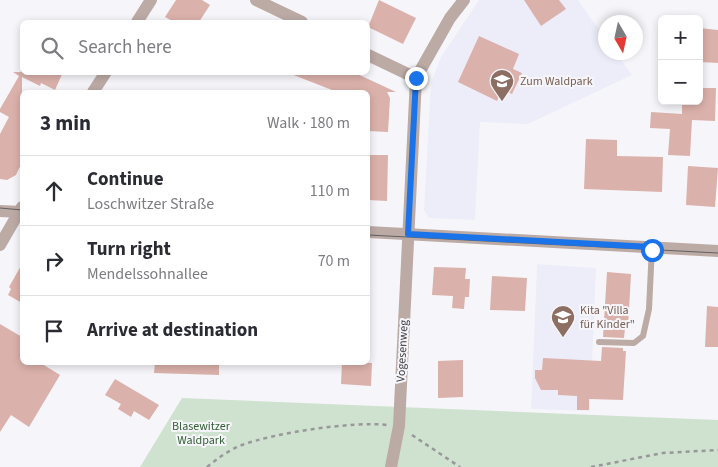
<!DOCTYPE html>
<meta charset="utf-8">
<style>
body{margin:0;font-family:"Source Sans 3",sans-serif;background:#f2f2f3;color:#2b2b33}
.controls{position:absolute;right:15px;top:15px;display:grid;overflow:hidden;border-radius:8px;box-shadow:0 2px 8px #0003}
.controls button{width:45px;height:45px;display:grid;place-items:center;padding:0;border:0;border-bottom:1px solid #e1e1e2;background:#fff;color:#2b2b33;font:25px sans-serif}
.compass{position:absolute;left:598px;top:15px;width:45px;height:45px;border-radius:50%;background:#fff;box-shadow:0 2px 8px #0003;rotate:171deg}
.stop{position:absolute;width:15px;height:15px;margin:-11px;border:4px solid #1a73e8;border-radius:50%;background:#fff}
.stop.end{background:#1a73e8;border-color:#fff;box-shadow:0 1px 5px #0008}
.list{margin:0;padding:0;list-style:none}
h2{display:flex;justify-content:space-between;align-items:center;height:65px;margin:0;padding:0 20px;font-size:21px}
h2 small{font-size:16px;font-weight:400;color:#7c7c81}
.list li{display:grid;grid-template-columns:32px 1fr auto;gap:15px;align-items:center;box-sizing:border-box;height:70px;padding:0 20px;border-top:1px solid #e1e1e2}
.list b{display:block;font-size:19px;white-space:nowrap}
.list p{margin:0;font-size:16px;white-space:nowrap;color:#7c7c81}
.list em{font-size:16px;font-style:normal;color:#7c7c81}
.icon{flex:none;width:28px;height:28px;fill:none;stroke:currentColor;stroke-width:2;stroke-linecap:round;stroke-linejoin:round}
.map{position:relative;flex:none;width:718px;height:467px;overflow:hidden}
.search{position:absolute;background:#fff;box-shadow:0 2px 8px #0003;left:20px;top:20px;width:350px;height:55px;display:flex;align-items:center;gap:12px;box-sizing:border-box;padding:0 18px;border-radius:8px;color:#7c7c81;font-size:19px}
.panel{position:absolute;background:#fff;box-shadow:0 2px 8px #0003;left:20px;top:90px;width:350px;height:275px;border-radius:8px}
.map>svg:first-child{display:block}
</style>
<div class="map">
<svg width="718" height="467" viewBox="0 0 718 467">
<rect width="100%" height="100%" fill="#f6f6fa"/>
<g fill="#ededf9">
<polygon points="479,0 578,0 605,38 606,52 616,53 632,75 528,124 480,122 475,220 429,218 424,210 431,83 441,57"/>
<polygon points="537,264 596,268 590,411 531,409"/>
</g>
<polygon fill="#cfe1cf" points="182,398 718,420 718,467 140,467"/>
<g fill="#dbb1ab">
<polygon points="176,0 202,0 210,5 199,22 174,22 165,17"/>
<polygon points="379,0 416,18 403,44 368,27"/>
<polygon points="524,0 559,0 566,9 541,26"/>
<polygon points="699,28 718,30 718,63 699,62"/>
<polygon points="479,36 519,54 513,69 522,73 512,94 502,89 497,101 458,82"/>
<polygon points="22,70 22,72 63,72 55,90 41,83 40,86 22,77 22,162 16,175 7,180 0,179 0,134 9,117 0,112 0,109 19,76 13,72 21,72"/>
<polygon points="286,72 353,72 396,92 387,92 390,98 388,132 368,131 368,92 337,92"/>
<polygon points="699,88 716,88 715,121 692,120 690,156 668,155 670,129 650,128 651,112 682,114 682,101 699,101"/>
<polygon points="586,139 617,140 617,156 663,157 662,192 584,189"/>
<polygon points="368,155 388,155 387,201 368,200"/>
<polygon points="688,166 718,168 715,207 686,205"/>
<polygon points="22,264 22,303 8,295 11,289 9,287"/>
<polygon points="434,267 466,268 465,279 470,279 469,297 465,297 464,309 452,308 453,296 432,295"/>
<polygon points="607,272 631,274 628,328 625,328 624,338 603,337"/>
<polygon points="492,276 527,278 525,311 490,310"/>
<polygon points="707,306 718,307 718,347 705,347"/>
<polygon points="0,324 22,337 22,362 39,362 60,375 29,427 11,415 0,432"/>
<polygon points="602,347 623,348 623,351 626,351 623,400 589,399 589,410 577,410 577,396 558,395 558,390 541,390 535,378 535,370 542,370 543,358 601,361"/>
<polygon points="463,360 463,397 438,398 438,361"/>
<polygon points="155,362 219,362 219,375 154,373"/>
<polygon points="342,362 372,363 371,386 341,384"/>
<polygon points="115,379 159,405 149,420 134,411 131,417 118,409 121,404 105,395"/>
</g>
<g fill="none" stroke-linecap="round" stroke-linejoin="round">
<g stroke="#98989b" stroke-width="2.5" stroke-dasharray="4 4" stroke-linecap="butt">
<polyline points="412,435 460,467"/>
<path d="M207,467C218,458 229,450 242,445C274,433 353,421 387,425"/>
<polyline points="591,467 663,453 718,450"/>
</g>
<polyline stroke="#bcaaa5" stroke-width="6" points="599,342 634,343 643,336 649,309 652,247"/>
<g stroke="#bcaaa5" stroke-width="12">
<polyline points="256,0 302,22"/>
<polyline points="137,22 151,0"/>
<polyline points="368,55 416,78"/>
<polyline points="93,92 106,72"/>
<polyline points="0,245 22,207"/>
<polyline points="391,467 399,426 416,78 450,18 464,0"/>
</g>
<g stroke="#bcaaa5" stroke-width="12">
<polyline points="0,211 22,212"/>
<polyline points="368,232 718,251"/>
</g>
<g stroke="#626264" stroke-width="1">
<polyline points="0,208 22,210"/>
<polyline points="368,235 718,253"/>
</g>
</g>
<g fill="none" stroke-linecap="round" stroke-linejoin="round">
<polyline stroke="#1a73e8" stroke-width="6" points="416,78 408,234 652,247 652,250"/>
</g>
<defs>
<g id="school-pin" transform="scale(1.25)"><path d="M0 17L-7.5 6A9.5 9.5 0 1 1 7.5 6Z" fill="#8d6e63" stroke="#f6f6fa"/><path d="M0-5L7-2L0 1L-7-2ZM-4 1L0 2.5L4 1V4Q0 6-4 4Z" fill="#fff"/></g>
</defs>
<g fill-rule="evenodd">
<use href="#school-pin" x="502" y="81"/>
<use href="#school-pin" x="563" y="317"/>
</g>
<g text-anchor="middle" stroke-width="4" stroke-linejoin="round" paint-order="stroke">
<g font-size="12" fill="#785e54" stroke="#f6f6fa" text-anchor="start">
<text x="520" y="85">Zum Waldpark</text>
<text x="580" y="314">Kita "Villa<tspan x="580" dy="14">für Kinder"</tspan></text>
</g>
<g font-size="12" fill="#3a3a3c" stroke="#f6f6fa">
<text transform="translate(402 351) rotate(-87)" y="4">Vogesenweg</text>
</g>
<g font-size="12" fill="#356038" stroke="#f6f6fa">
<text x="201" y="430">Blasewitzer<tspan x="201" dy="14">Waldpark</tspan></text>
</g>
</g>
</svg>
<div class="controls">
<button>+</button>
<button>−</button>
</div>
<svg class="compass" viewBox="-18 -18 36 36"><path d="M0-13l5 13h-10z" fill="#e53935"/><path d="M0 13l5-13h-10z" fill="#7c7c81"/></svg>
<div class="stop" style="left:652px;top:250px"></div>
<div class="stop end" style="left:416px;top:78px"></div>
<div class="search"><svg class="icon" aria-label="search" viewBox="0 0 24 24"><circle cx="10" cy="10" r="6"/><path d="M15 15l6 6"/></svg>Search here</div>
<section class="panel">
<h2>3 min<small>Walk · 180 m</small></h2>
<ul class="list">
<li><svg class="icon" aria-label="ahead" viewBox="0 0 24 24"><path d="M12 20V5M6 11l6-6 6 6"/></svg><div><b>Continue</b><p>Loschwitzer Straße</p></div><em>110 m</em></li>
<li><svg class="icon" aria-label="right" viewBox="0 0 24 24"><path d="M7 20v-9h11M14 6l5 5-5 5"/></svg><div><b>Turn right</b><p>Mendelssohnallee</p></div><em>70 m</em></li>
<li><svg class="icon" aria-label="arrive" viewBox="0 0 24 24"><path d="M6 21V4h12l-3 4 3 4H6"/></svg><div><b>Arrive at destination</b></div></li>
</ul>
</section>
</div>
